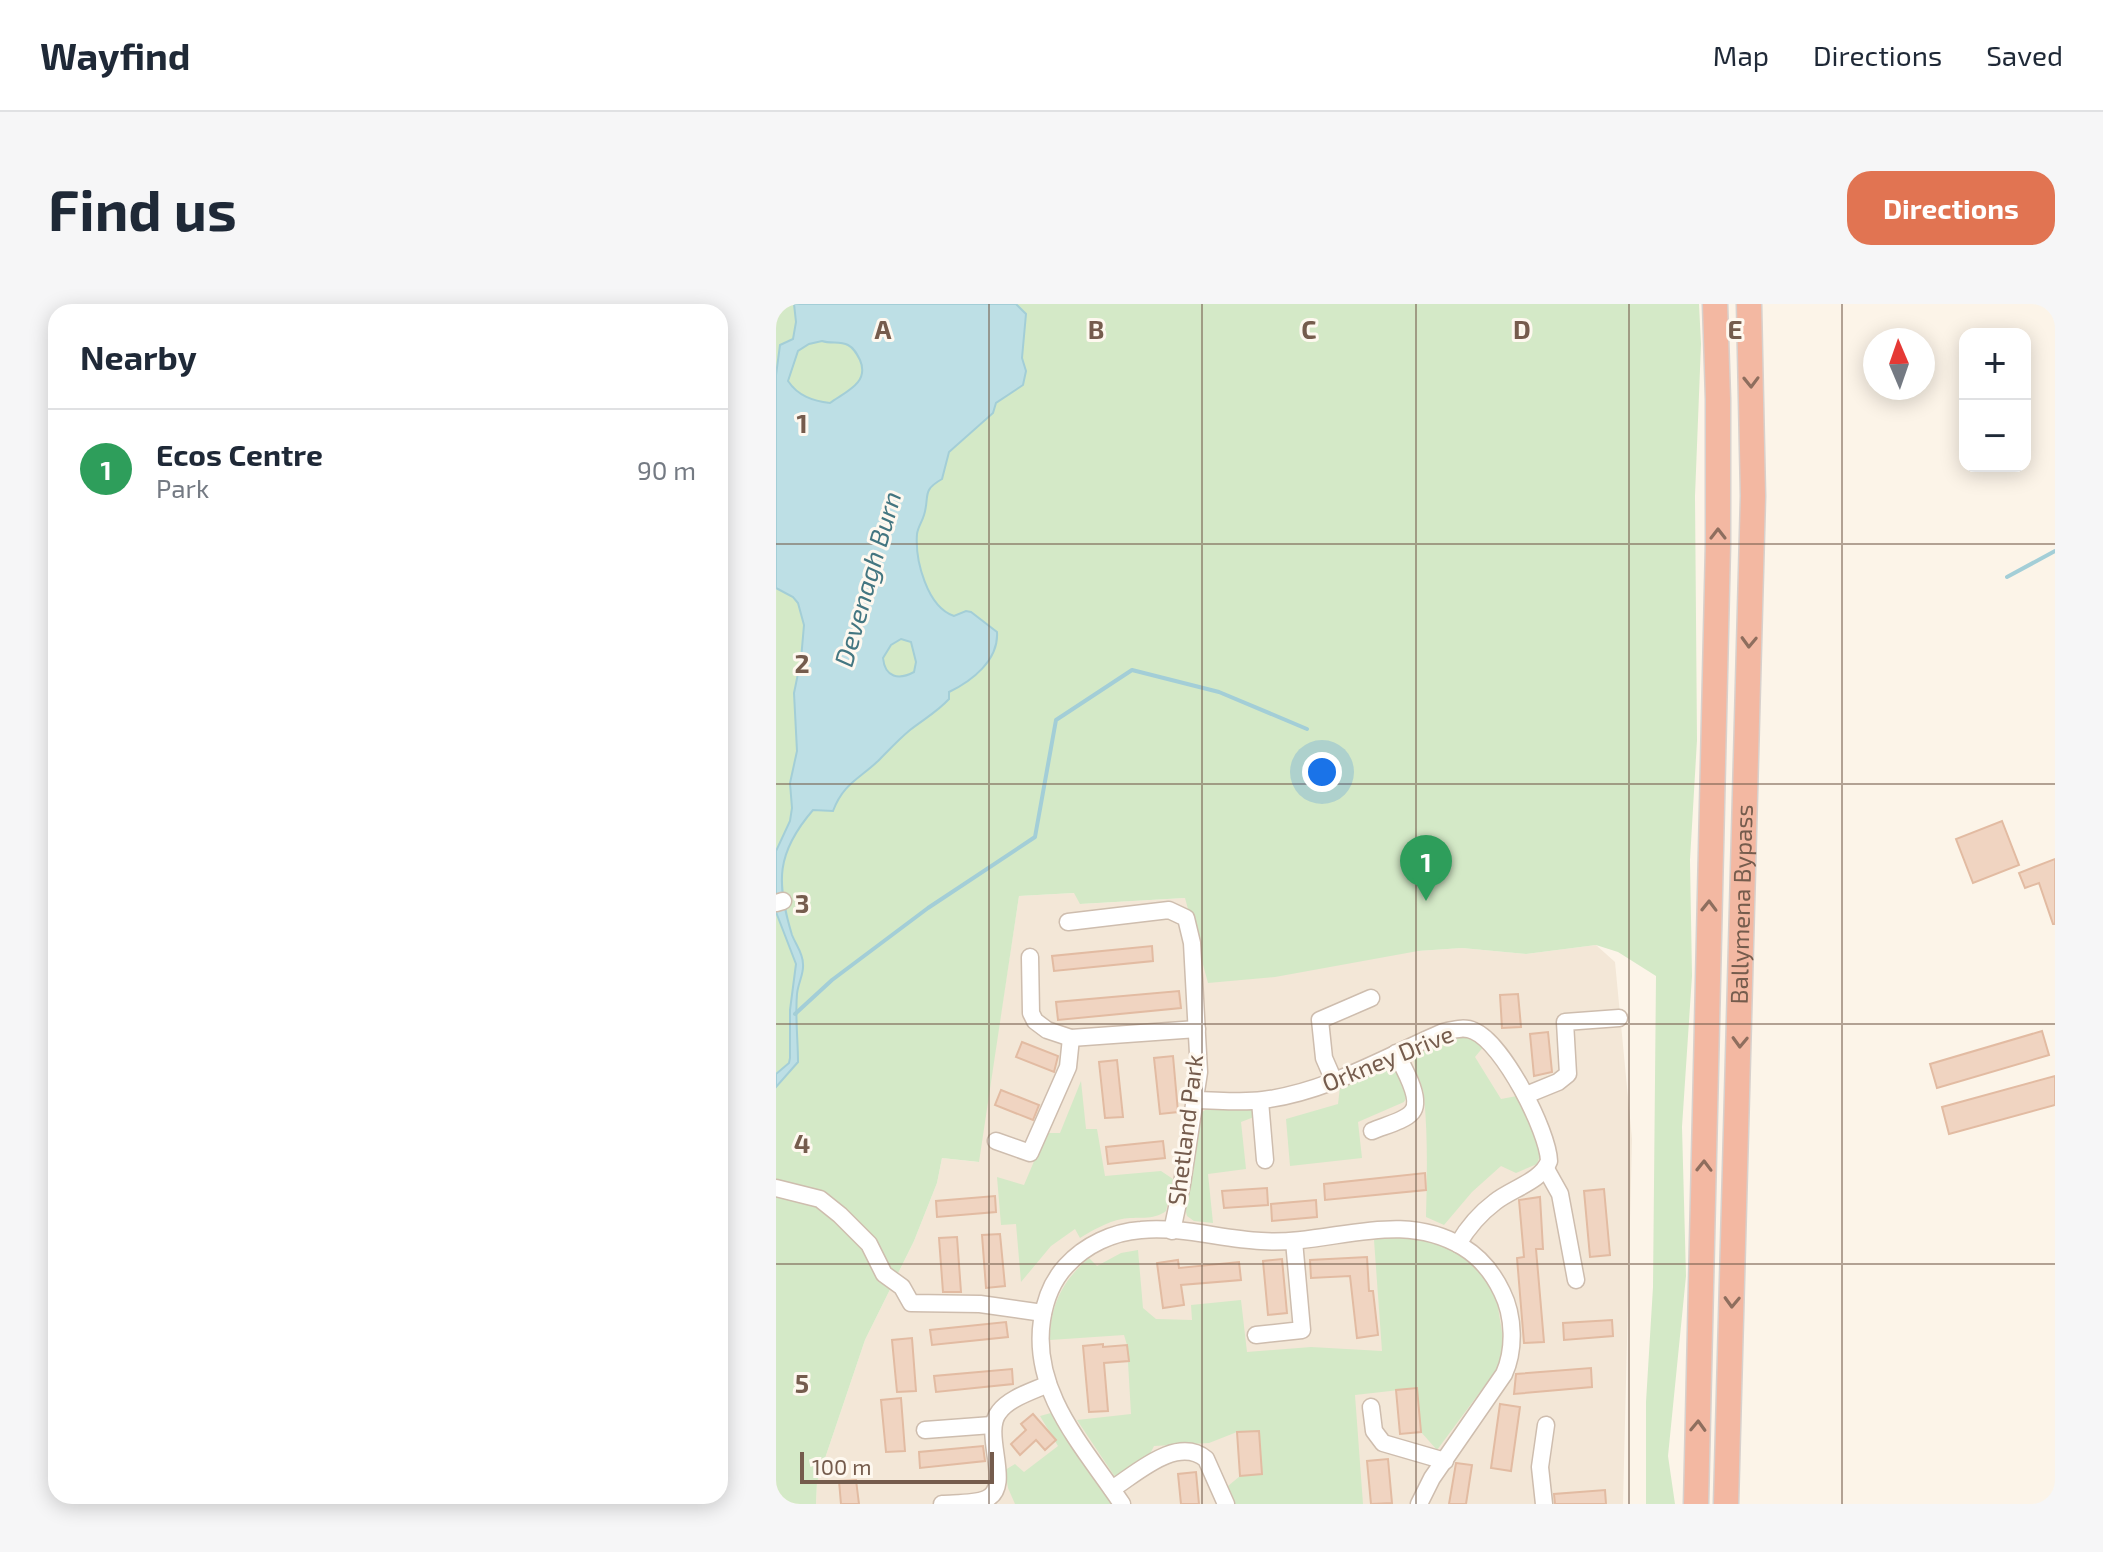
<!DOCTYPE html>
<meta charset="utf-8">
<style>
body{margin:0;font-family:"Exo 2",sans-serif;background:#f6f6f7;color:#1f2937}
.controls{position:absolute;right:24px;top:24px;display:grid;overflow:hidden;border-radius:16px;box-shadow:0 4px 20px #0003}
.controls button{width:72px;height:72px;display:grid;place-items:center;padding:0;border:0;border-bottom:2px solid #e0e1e3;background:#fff;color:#1f2937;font:40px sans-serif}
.compass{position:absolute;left:1087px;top:24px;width:72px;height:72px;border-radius:50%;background:#fff;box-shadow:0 4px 20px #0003;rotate:358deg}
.scale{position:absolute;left:24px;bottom:20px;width:194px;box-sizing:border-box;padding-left:8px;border:4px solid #755c4d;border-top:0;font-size:22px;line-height:28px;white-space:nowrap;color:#755c4d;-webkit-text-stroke:6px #fef8ef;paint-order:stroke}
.you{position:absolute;left:546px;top:468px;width:28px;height:28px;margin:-20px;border:6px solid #fff;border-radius:50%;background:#1a73e8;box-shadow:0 0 0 12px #1a73e833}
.badge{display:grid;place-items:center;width:52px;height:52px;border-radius:50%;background:#e17452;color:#fff;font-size:26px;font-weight:700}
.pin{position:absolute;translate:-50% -66px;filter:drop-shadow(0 2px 4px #0008)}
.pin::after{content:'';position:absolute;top:42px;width:28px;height:24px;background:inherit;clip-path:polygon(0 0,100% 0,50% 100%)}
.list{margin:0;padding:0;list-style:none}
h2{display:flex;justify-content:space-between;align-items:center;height:104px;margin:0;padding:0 32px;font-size:34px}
h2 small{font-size:26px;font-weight:400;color:#747a83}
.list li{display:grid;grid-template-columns:52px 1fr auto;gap:24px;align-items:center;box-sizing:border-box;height:120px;padding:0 32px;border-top:2px solid #e0e1e3}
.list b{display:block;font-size:30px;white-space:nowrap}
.list p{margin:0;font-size:26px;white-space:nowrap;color:#747a83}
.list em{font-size:26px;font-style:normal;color:#747a83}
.map{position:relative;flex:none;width:1279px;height:1200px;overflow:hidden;border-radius:24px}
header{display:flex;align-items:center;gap:48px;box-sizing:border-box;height:112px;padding:0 40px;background:#fff;border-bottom:2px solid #e0e1e3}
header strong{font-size:38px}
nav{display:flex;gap:44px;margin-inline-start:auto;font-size:28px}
.intro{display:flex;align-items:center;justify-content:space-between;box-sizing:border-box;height:192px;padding:0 48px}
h1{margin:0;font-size:56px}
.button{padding:20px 36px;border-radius:24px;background:#e17452;color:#fff;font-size:28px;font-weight:700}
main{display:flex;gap:48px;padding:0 48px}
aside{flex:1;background:#fff;border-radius:24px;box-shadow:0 4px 20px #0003}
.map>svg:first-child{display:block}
</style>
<header>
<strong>Wayfind</strong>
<nav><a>Map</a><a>Directions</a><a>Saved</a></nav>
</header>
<div class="intro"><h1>Find us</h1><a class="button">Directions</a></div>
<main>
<aside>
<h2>Nearby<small></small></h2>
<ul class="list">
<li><span class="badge" style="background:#2e9e5b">1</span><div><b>Ecos Centre</b><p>Park</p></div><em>90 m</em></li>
</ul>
</aside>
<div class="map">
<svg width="1279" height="1200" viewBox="0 0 1279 1200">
<rect width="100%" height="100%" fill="#fcf4e8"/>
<polygon fill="#f3e7d7" points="299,589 305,600 409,594 642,647 686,644 750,650 820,641 839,658 856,835 847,1200 40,1200 41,1178 89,1036 138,937 161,879 166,854 202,858 243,592"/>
<g fill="#d4e9c7">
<polygon points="0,0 923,0 925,40 919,192 921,436 914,556 916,672 906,823 910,972 892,1152 899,1200 870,1200 870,1098 877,983 880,672 842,648 820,641 750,650 686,644 642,647 499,673 432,679 409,594 304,600 298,589 243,592 203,858 166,854 161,879 138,937 89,1036 41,1178 40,1200 0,1200"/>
<path d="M684,732L699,734L708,742L699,753L725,795L741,792L765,848L761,860L740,869L725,862L696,888L668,921L650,913C651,873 652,833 648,792C646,775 636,769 639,750Z"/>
<polygon points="615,761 622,763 633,788 628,798 582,818 586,854 514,862 510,815 562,800 564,783"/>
<path d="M305,777L310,825H321L329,872L385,867L397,875L390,907C377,917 361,912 346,915C331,918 317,926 304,934L299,925L275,942L245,978L240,920L225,921L221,873L248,881L270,829H284Z"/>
<polygon points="433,803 476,805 479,808 478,813 465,818 470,865 432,870 437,919 418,917 411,912 409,904 417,870 425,809"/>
<path d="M609,929L656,935L699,959L720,991L728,1041L724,1061L661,1146L645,1128L641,1084L579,1091L587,1200H459L452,1182L464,1172L486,1170L483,1127L461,1128L433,1139L378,1142L371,1156L339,1173L301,1116L355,1110L351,1041L348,1031L274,1036C274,1001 287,976 313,954L321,962L345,949L362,946L367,1004L380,1015L416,1016L415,1001L465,996L471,1048L535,1043L606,1047L598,936Z"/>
<polygon points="275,1109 338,1200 239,1200 232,1184 229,1166 239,1160 248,1168 282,1142 264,1112"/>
</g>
<path fill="#bddfe5" stroke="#a3ced7" stroke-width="2" fill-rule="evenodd" d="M18,0H240L250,10L246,54L250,67L247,81L220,99L217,109L173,148L166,175C145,187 154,192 148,211C146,218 142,223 141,230C139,256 151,303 178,312L190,307L195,308L221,328C223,356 196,377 173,388V395C161,408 148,415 134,426C122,436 113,446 102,457C83,475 67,480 57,507L37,506C0,549 0,578 16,631C20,641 27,649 27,660C28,670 22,679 21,690C19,712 22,736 22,758L0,783V770L13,759L14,754V706L20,660L0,608V547L14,517L16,504L14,479L21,447L18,389L25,355L28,321L22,299L17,293L0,284V71L4,41L17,35L20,18ZM46,37C55,40 64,37 72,41C78,44 81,50 84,56C94,79 69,88 54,99C37,97 22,92 12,77L22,47L33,40ZM125,335L135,338L140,358L138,368C123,376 109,374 107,354L115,341Z"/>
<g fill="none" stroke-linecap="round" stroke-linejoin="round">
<g stroke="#a3ced7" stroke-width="4">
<polyline points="1231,273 1279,247"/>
<polyline points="19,710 56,676 152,604 259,533 280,416 356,366 443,388 531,425"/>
</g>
</g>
<g fill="#f0d4c1" stroke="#e2bba2" stroke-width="2">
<polygon points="1226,517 1243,561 1197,579 1180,535"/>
<polygon points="1279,555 1279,620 1277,620 1263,579 1249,584 1243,569"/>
<polygon points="376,642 377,657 278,667 276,652"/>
<polygon points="403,687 405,704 282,716 280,698"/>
<polygon points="742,690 745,723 726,724 724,691"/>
<polygon points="1266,727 1273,751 1161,784 1154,760"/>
<polygon points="772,728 776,768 758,772 754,730"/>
<polygon points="246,738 282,752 278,768 240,753"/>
<polygon points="397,752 402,808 384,810 378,754"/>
<polygon points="341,756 347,813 329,814 323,758"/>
<polygon points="1279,772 1279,801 1173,830 1166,803"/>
<polygon points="225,786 263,801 257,816 219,801"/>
<polygon points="387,837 389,854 332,860 330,843"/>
<polygon points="649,869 650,886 549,896 548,880"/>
<polygon points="491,884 492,901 448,904 446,887"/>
<polygon points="828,885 834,951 814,953 808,887"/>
<polygon points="219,892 220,908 161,913 160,897"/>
<polygon points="764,893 767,945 760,945 768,1038 748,1039 741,954 748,953 743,896"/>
<polygon points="540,896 541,913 496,917 495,900"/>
<polygon points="224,930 229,982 210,984 206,931"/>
<polygon points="181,933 185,988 167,988 163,934"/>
<polygon points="591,953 593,987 597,987 602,1031 581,1034 574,972 535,974 534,956"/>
<polygon points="506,955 511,1009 492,1011 487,957"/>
<polygon points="402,956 403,964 463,958 465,976 405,981 408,1001 387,1004 381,959"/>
<polygon points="836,1016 837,1032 788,1036 787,1019"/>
<polygon points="230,1018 232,1033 156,1041 154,1026"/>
<polygon points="136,1034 140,1087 121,1088 116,1036"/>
<polygon points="327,1040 327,1043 351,1041 353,1057 328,1059 332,1107 313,1108 307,1042"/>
<polygon points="815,1064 816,1083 738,1090 740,1070"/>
<polygon points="236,1065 237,1080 160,1088 158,1072"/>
<polygon points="641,1084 645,1128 624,1130 620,1086"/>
<polygon points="125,1094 129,1147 110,1148 105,1096"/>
<polygon points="724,1100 744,1103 735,1167 715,1164"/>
<polygon points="257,1110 280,1136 269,1146 260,1136 244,1151 235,1140 250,1126 245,1120"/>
<polygon points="483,1127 486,1170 464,1172 461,1128"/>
<polygon points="207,1142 209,1157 144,1164 143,1148"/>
<polygon points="612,1155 616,1199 595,1200 591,1157"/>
<polygon points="680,1159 696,1161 690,1200 673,1200"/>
<polygon points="420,1168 423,1200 405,1200 402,1170"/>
<polygon points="80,1176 83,1200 65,1200 63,1177"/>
<polygon points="829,1186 830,1200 779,1200 778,1190"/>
</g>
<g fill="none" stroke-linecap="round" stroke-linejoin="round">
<g stroke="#cebdae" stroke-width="19">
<g id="minor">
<polyline points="0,599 7,597"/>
<polyline points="292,618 393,606 410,614 416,639 423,768 406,880 396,927"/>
<polyline points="254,653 255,709 259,717 271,726 295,734 421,725"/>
<polyline points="558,777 548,754 544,716 595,694"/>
<polyline points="750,791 782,778 792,770 789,718 843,714"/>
<path d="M419,796C441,796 465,799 487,796C551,788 609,753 667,728C677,726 688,722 698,727C727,739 772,827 773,857C766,877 735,885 719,898C703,910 692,923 682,940"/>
<polyline points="484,797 489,856"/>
<path d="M596,827C607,822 629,817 636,808C647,795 626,761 620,749"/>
<polyline points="220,837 254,849 292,763 295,734"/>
<polyline points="770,865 784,890 800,976"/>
<polyline points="0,884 44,895 64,911 93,940 108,970 126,983 135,999 204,1000 267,1009"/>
<polyline points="480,1031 526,1026 518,937"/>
<polyline points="595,1103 598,1127 607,1139 669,1157"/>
<polyline points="149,1126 216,1121"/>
<path d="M336,1185C360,1170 401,1131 430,1155L450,1200"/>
<path d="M166,1200C180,1199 198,1200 210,1195C238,1183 205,1130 223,1108C233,1094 257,1087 272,1080"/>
<path d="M346,1200C309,1144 255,1089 266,1016C269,996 276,977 290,962C309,941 337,928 365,926C404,922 446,935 485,937C555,942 622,904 687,943C705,954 717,969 726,988C738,1012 739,1046 728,1070L656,1174L643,1200"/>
<polyline points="768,1200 764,1163 770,1121"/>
</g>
</g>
<g stroke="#d8d1cd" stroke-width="27">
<g id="highway">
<polyline points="920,1200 942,240 942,95 939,0"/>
<path id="s1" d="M950,1200L977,192L973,0"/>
</g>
</g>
<use href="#minor" stroke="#fff" stroke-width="16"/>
<use href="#highway" stroke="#f3b8a2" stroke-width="24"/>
</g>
<defs><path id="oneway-chevron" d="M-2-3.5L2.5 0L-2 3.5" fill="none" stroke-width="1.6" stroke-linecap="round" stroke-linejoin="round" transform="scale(2)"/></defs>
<g stroke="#8e6e5e">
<use href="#oneway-chevron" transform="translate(975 78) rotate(89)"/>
<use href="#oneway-chevron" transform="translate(942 230) rotate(-90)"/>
<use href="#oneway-chevron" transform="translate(973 338) rotate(92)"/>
<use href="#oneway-chevron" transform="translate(933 602) rotate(-89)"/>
<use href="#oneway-chevron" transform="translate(964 738) rotate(92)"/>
<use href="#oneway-chevron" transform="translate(928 862) rotate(-89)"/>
<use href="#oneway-chevron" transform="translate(956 998) rotate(92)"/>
<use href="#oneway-chevron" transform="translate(922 1122) rotate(-88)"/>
</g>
<path fill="none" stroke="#755c4d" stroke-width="2" stroke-opacity="0.55" d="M213,0V1200M426,0V1200M640,0V1200M853,0V1200M1066,0V1200M0,240H1279M0,480H1279M0,720H1279M0,960H1279"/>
<g text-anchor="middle" stroke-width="6" stroke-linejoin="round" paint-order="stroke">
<g font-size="24" fill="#755c4d" stroke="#fef8ef">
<text dy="8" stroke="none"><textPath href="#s1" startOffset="600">Ballymena Bypass</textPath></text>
<text transform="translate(612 755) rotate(-22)" y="8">Orkney Drive</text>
<text transform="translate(410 826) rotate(-83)" y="8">Shetland Park</text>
</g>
<g font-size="26" font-style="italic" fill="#437681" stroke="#fef8ef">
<text transform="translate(92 275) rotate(-74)" y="9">Devenagh Burn</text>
</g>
</g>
<g font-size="26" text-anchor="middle" font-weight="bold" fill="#755c4d" stroke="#fef8ef" stroke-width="6" stroke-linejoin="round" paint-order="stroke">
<text x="107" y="35">A</text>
<text x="320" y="35">B</text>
<text x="533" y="35">C</text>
<text x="746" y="35">D</text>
<text x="959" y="35">E</text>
<text x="26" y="129">1</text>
<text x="26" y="369">2</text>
<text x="26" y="609">3</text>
<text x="26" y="849">4</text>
<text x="26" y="1089">5</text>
</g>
</svg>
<div class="controls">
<button>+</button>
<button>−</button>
</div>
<svg class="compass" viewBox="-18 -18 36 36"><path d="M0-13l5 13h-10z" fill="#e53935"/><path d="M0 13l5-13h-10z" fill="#747a83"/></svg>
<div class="scale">100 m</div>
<div class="you"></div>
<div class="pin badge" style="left:650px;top:597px;background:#2e9e5b">1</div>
</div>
</main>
